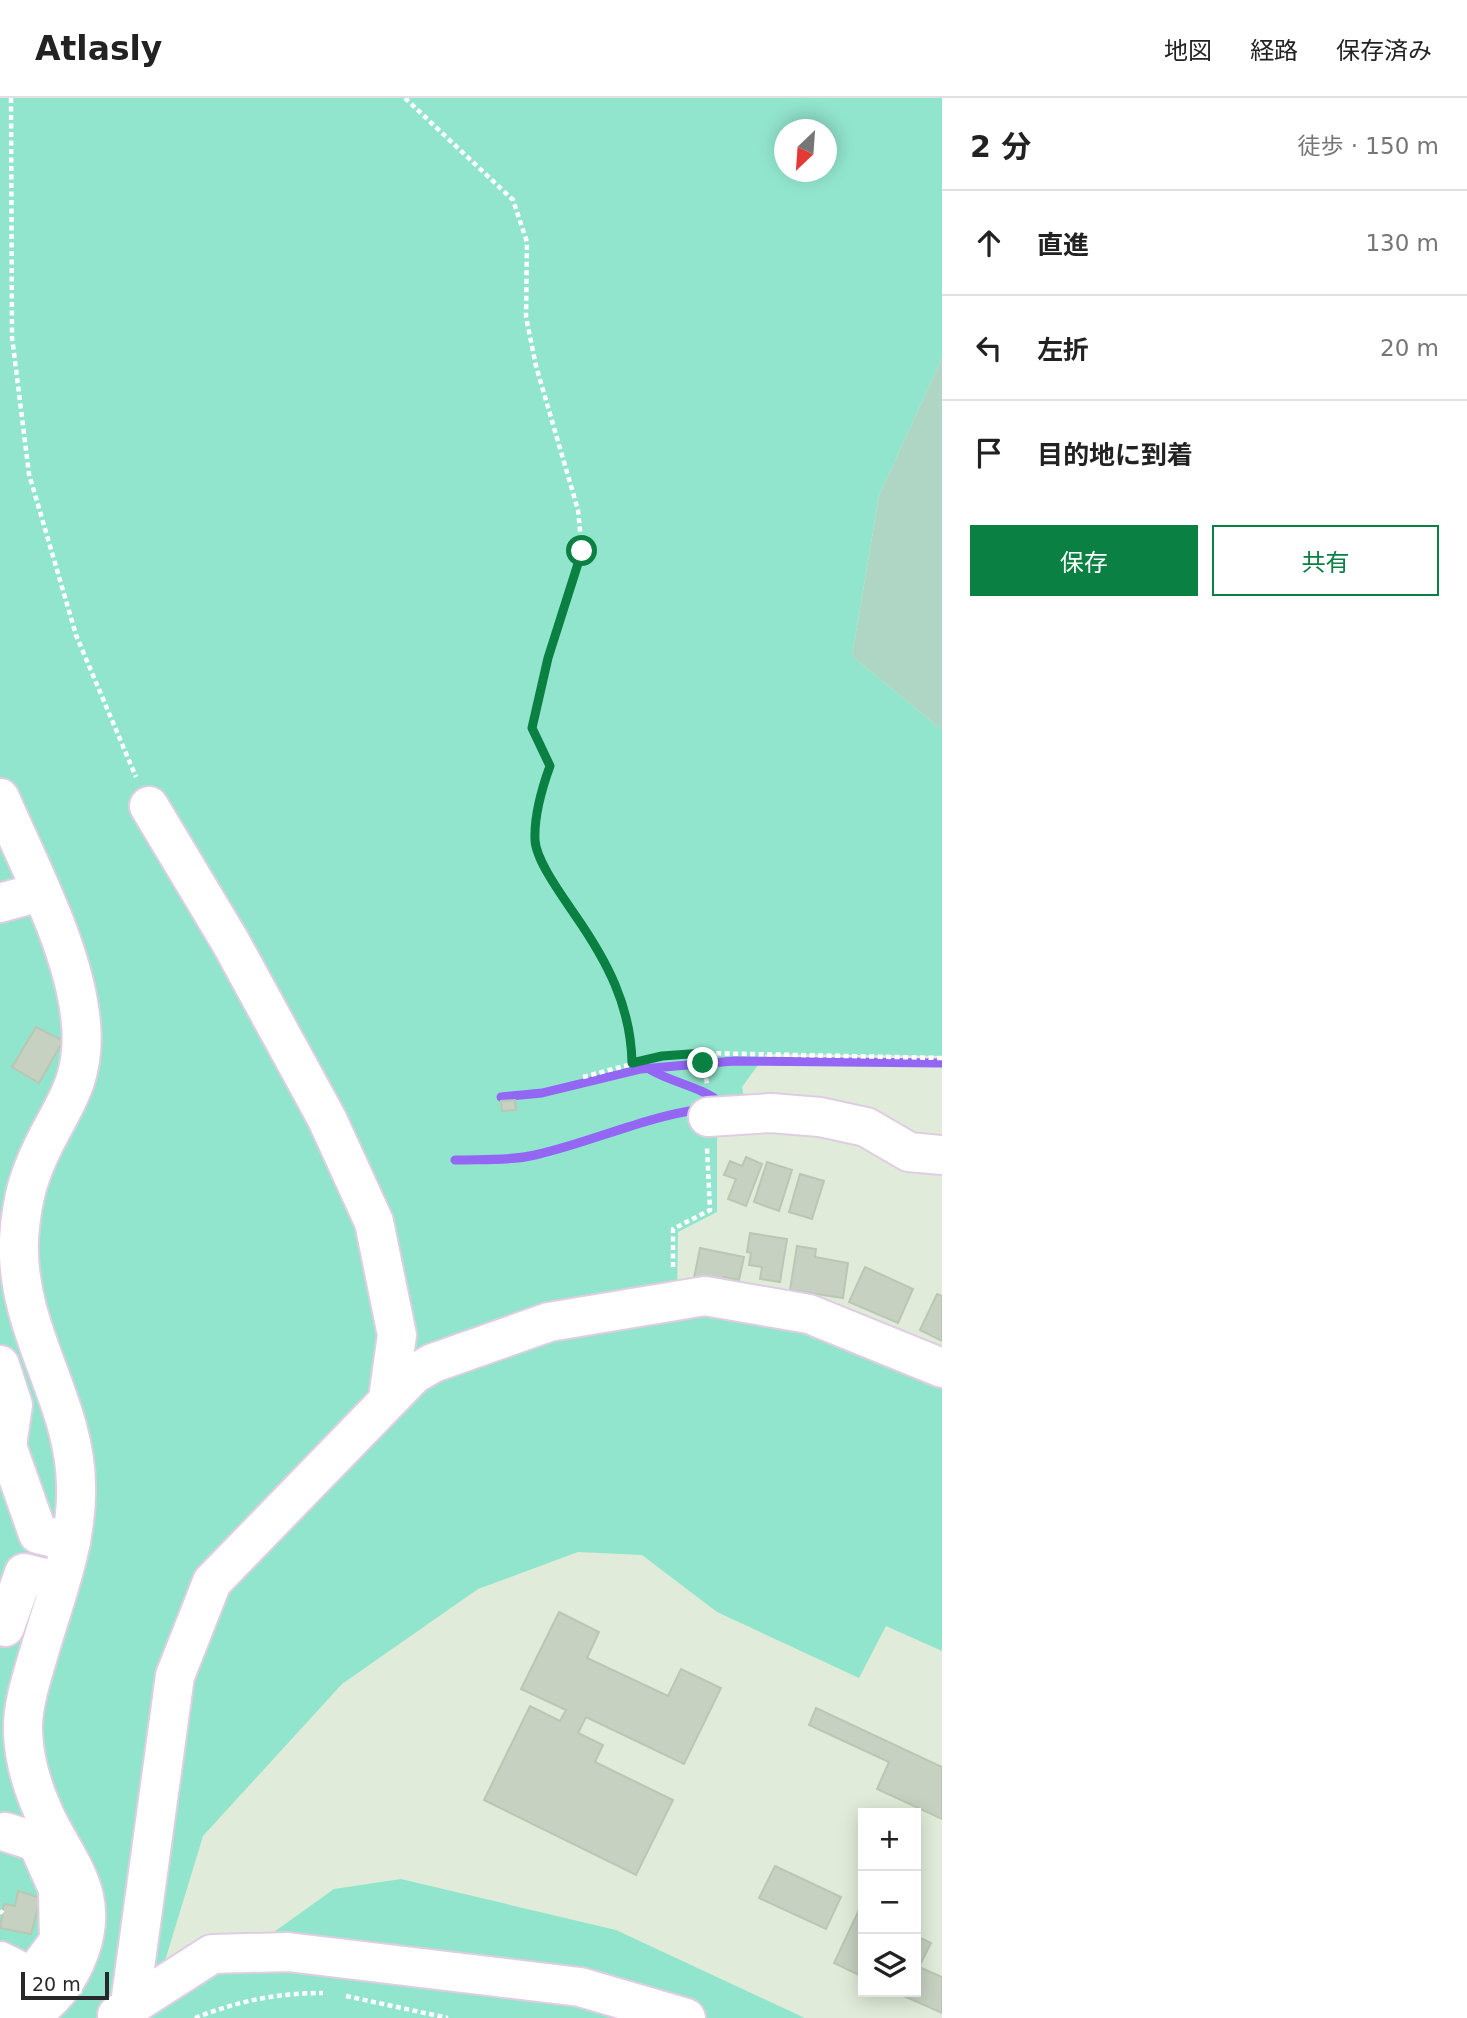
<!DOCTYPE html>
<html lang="ja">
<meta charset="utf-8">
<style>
body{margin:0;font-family:"DejaVu Sans","Noto Sans JP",sans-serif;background:#f2f2f2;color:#222}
.controls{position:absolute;right:21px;bottom:21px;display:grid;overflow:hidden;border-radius:0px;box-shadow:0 4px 18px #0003}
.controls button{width:63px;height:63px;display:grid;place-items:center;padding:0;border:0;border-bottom:2px solid #e0e0e0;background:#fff;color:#222;font:35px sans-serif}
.compass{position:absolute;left:774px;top:21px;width:63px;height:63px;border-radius:50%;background:#fff;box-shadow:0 4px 18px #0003;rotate:205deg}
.scale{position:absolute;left:21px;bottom:18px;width:88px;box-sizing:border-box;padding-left:7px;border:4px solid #282828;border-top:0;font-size:19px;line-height:24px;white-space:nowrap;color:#282828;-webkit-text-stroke:5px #fff;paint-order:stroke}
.stop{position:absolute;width:21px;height:21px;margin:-16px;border:5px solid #0b8043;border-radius:50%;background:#fff}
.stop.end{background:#0b8043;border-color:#fff;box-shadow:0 2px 7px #0008}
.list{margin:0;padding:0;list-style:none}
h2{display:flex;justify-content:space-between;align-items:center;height:91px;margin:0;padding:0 28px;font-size:30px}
h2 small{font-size:23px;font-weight:400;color:#767676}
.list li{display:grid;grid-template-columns:46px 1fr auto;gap:21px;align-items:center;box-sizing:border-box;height:105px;padding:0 28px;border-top:2px solid #e0e0e0}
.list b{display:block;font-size:26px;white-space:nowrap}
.list em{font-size:23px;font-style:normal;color:#767676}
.actions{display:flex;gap:14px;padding:21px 28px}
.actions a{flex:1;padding:16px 0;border:2px solid #0b8043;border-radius:0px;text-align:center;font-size:24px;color:#0b8043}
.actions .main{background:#0b8043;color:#fff}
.icon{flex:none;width:38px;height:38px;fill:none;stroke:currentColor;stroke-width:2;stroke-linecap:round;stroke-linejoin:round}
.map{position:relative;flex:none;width:942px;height:1920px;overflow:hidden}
header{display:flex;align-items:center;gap:42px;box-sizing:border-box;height:98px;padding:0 35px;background:#fff;border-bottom:2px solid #e0e0e0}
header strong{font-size:33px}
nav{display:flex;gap:38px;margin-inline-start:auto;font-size:24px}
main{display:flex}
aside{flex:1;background:#fff}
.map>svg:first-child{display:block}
</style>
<header>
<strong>Atlasly</strong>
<nav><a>地図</a><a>経路</a><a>保存済み</a></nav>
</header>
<main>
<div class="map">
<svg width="942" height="1920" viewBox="0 0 942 1920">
<rect width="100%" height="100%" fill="#e0ecd9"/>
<path fill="#92e5cd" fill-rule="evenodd" d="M0,0H942V260L879,398L852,558L942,632V958L766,956L742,989L744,1001L717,1025V1114L678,1134L677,1201L716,1216L804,1234L942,1288V1553L886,1528L859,1580L717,1514L642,1457L578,1454L478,1491L342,1586L203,1738L158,1886L204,1884L334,1791L401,1781L616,1832L805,1920H0ZM785,32H827V74H785Z"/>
<polygon fill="#afd6c5" points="942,260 942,632 852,558 879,398"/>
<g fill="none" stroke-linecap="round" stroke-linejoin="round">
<g stroke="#9366f4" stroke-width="9">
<path d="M649,971C672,985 700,988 721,1005"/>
<polyline points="501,999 542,995 641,971 734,963 942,965"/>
<path d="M455,1062C481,1061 510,1063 535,1057C593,1044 640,1020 701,1011"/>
</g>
</g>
<g fill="#c6d1c2" stroke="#b9c7b3" stroke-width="2">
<polygon points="36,929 63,943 39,985 12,969"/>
<polygon points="515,1002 516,1012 502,1013 501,1003"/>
<polygon points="746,1059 762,1066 746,1108 728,1101 736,1081 724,1077 730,1063 742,1068"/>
<polygon points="767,1064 792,1072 779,1113 754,1104"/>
<polygon points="800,1076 824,1083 812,1121 789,1114"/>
<polygon points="750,1135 787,1141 780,1184 760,1181 762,1169 749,1167 751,1155 747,1154"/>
<polygon points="797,1148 816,1151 815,1159 848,1165 843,1200 790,1192"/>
<polygon points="700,1150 744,1159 739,1182 724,1179 722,1186 694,1180"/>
<polygon points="865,1169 913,1191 898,1225 849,1204"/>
<polygon points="937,1196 942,1198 942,1243 920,1232"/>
<polygon points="559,1514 599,1534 587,1560 668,1598 681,1571 721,1590 684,1666 586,1619 578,1635 603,1647 595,1664 673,1702 636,1777 484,1702 530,1608 560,1623 566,1612 521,1591"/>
<polygon points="816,1610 942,1669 942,1721 877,1691 889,1664 809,1627"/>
<polygon points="775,1768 841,1799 826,1831 759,1800"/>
<polygon points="18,1793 41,1800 31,1836 0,1830 4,1806 15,1808"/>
<polygon points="859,1812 863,1814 863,1879 834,1865"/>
<polygon points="916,1838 931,1845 919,1869 942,1879 942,1915 895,1894 916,1894"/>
</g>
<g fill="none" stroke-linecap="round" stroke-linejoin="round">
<g stroke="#dfcee2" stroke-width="42">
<g id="minor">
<path d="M0,700C29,768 75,852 81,926C87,995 51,1018 31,1077C24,1095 20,1122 19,1141C15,1233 75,1301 76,1387C78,1445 54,1502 38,1558C31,1582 22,1609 23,1634C24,1666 36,1700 50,1728C74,1773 99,1801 79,1855C68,1884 53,1901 28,1920"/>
<polyline points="149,708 231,845 327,1021 374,1124 397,1237 388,1301"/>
<polyline points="0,805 40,794"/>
<polyline points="708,1019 771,1015 820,1019 866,1029 909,1054 942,1057"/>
<polyline points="0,1267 13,1307 7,1348 38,1436 71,1444"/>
<polyline points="5,1529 24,1475 60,1484"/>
<polyline points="0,1863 32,1879 59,1843 58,1791 37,1744 5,1734"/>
<polyline points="0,1904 32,1879"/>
<polyline points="130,1906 175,1578 212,1484 414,1276 433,1265 549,1224 705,1198 809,1216 942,1270"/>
<polyline points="117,1917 212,1856 288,1854 580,1889 686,1920"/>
</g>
</g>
<g stroke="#fff" stroke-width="4.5" stroke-dasharray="5 3.5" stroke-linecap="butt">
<polyline points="11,0 12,239 29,376 76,537 136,679"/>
<path d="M405,0L513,102L527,144L526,219L536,268L578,412L582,453L548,560L532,630L550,668C542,690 533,718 535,742C536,764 563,799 575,817C607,863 631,908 632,965"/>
<polyline points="703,955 707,987"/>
<polyline points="583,979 662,958 703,955 942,960"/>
<polyline points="673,1169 673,1131 710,1112 707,1050"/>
<polyline points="0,1813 3,1815"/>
<polyline points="346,1898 448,1920"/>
<path d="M195,1920C238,1903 277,1895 323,1895"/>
</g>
<use href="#minor" stroke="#fff" stroke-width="38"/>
</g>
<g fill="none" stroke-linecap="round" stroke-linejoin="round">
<path stroke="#0b8043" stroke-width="9" d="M582,453L548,560L532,630L550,668C542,690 534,718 535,742C536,763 563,799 575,817C607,863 631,908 632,965L662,958L703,955V965"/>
</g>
</svg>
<div class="controls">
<button>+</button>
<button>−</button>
<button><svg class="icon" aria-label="layers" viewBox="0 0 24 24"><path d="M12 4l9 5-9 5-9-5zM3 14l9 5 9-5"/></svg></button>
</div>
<svg class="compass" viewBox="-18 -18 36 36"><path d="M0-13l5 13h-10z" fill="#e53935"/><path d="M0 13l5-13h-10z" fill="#767676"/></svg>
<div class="scale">20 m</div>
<div class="stop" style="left:582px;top:453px"></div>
<div class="stop end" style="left:703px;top:965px"></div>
</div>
<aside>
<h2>2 分<small>徒歩 · 150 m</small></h2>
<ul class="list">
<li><svg class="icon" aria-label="ahead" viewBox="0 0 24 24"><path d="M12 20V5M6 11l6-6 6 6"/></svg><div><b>直進</b></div><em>130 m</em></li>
<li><svg class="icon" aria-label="left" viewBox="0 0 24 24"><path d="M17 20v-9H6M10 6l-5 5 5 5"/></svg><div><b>左折</b></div><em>20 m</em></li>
<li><svg class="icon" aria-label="arrive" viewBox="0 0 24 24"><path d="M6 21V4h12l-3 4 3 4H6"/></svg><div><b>目的地に到着</b></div></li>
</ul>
<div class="actions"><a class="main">保存</a><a>共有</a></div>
</aside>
</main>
